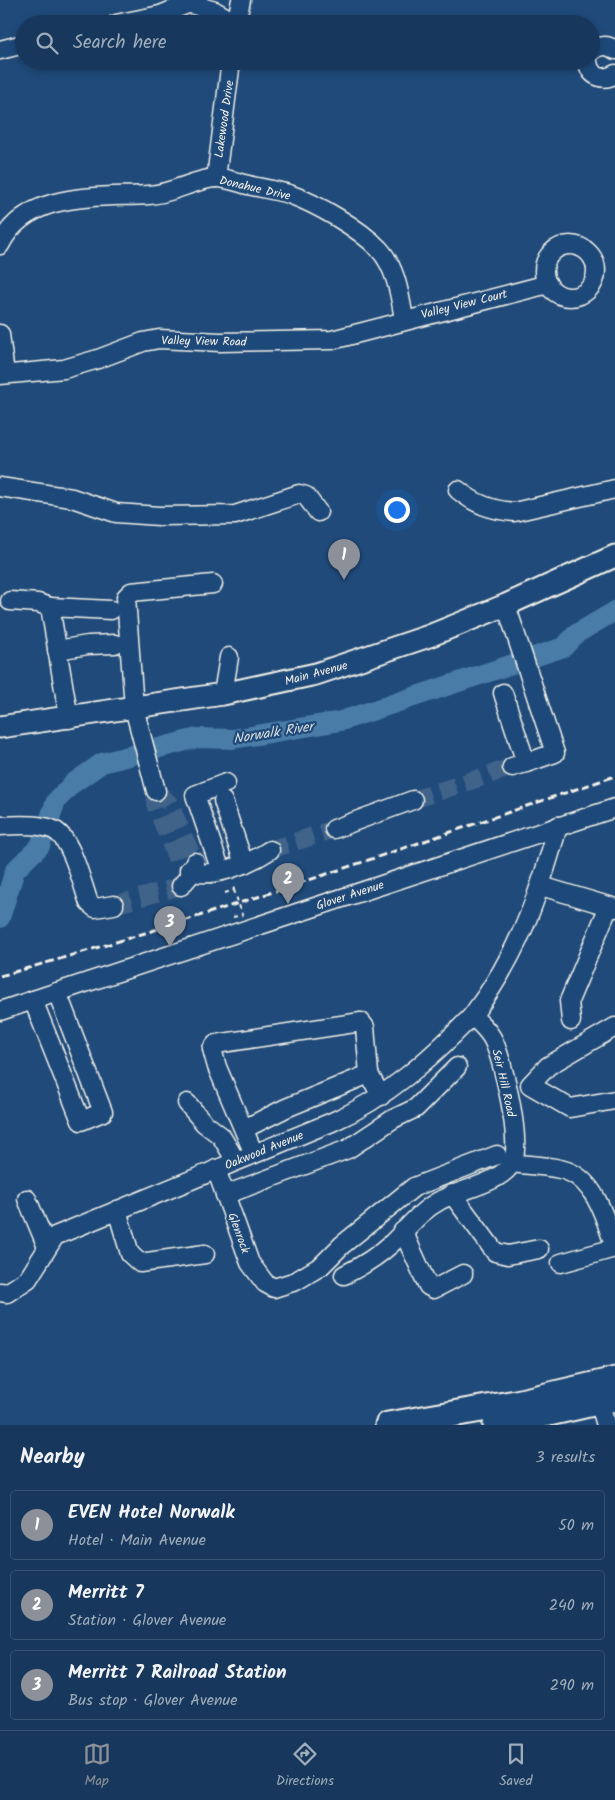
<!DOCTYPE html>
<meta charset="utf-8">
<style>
body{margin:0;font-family:Kalam,sans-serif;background:#203f62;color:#f1f3f6}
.you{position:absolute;left:396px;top:509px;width:18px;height:18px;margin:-12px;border:4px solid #fff;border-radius:50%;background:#1a73e8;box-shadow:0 0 0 8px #1a73e833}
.badge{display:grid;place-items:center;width:32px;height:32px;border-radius:50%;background:#8c9099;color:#fff;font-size:16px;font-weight:700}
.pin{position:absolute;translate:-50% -41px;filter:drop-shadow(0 1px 2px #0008)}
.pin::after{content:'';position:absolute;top:26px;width:18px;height:15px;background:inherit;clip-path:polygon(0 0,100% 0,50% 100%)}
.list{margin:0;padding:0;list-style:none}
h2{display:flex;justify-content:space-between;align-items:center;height:65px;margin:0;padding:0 20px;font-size:21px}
h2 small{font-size:16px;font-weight:400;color:#9eacbb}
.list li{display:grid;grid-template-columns:32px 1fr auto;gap:15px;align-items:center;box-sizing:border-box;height:70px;margin:0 10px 10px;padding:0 10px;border:1px solid #365272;border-radius:5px}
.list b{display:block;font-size:19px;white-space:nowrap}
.list p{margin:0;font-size:16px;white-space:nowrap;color:#9eacbb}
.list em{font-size:16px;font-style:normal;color:#9eacbb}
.icon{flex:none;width:28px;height:28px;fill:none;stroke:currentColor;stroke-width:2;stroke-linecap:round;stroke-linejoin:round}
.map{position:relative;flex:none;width:615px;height:1425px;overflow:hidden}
.search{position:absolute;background:#17385c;box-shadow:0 2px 8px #0003;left:15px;right:15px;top:15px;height:55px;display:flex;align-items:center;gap:12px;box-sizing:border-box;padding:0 18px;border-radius:28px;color:#9eacbb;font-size:19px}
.sheet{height:305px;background:#17385c}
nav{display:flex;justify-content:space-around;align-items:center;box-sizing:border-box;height:70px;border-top:1px solid #365272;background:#17385c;font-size:14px;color:#9eacbb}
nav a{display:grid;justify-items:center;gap:2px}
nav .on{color:#8c9099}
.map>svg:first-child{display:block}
</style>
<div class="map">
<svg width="615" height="1425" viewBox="0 0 615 1425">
<rect width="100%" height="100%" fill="#1f4a7a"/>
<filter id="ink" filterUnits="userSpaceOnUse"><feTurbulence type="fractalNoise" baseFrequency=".02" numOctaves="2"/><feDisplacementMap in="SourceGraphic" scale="10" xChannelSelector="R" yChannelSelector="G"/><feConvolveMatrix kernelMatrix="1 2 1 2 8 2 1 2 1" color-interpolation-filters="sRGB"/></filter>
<g filter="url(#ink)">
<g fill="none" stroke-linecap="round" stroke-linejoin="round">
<polyline stroke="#497ba6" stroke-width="20" points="0,918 15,870 40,846 56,801 72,784 102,763 197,738 233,739 341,721 564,647 576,634 615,611"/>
<g stroke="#3f638a" stroke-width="18" stroke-dasharray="18 9" stroke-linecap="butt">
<polyline points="156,791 155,804 178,862 189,870"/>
<polyline points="156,791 169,803 194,860"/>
<polyline points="413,800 512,767"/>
<polyline points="270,850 334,829"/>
<polyline points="114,905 181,886"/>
</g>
<g stroke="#f4f1e8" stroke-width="21">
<g id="minor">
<polyline points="191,4 215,11 236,23"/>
<polyline points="116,24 160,15 198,0"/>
<polyline points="236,24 241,0"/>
<polyline points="0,50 24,44"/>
<path d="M591,52C599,45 607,44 615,50"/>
<path d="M588,61C589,76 603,82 615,74"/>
<polyline points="216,178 231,61"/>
<path d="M0,245C27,190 98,198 149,195C172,194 192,180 215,178C224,177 236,182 244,184C259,188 275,190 289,194C317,204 359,228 379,249C396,267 400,296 404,319"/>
<circle cx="570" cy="271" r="26"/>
<polyline points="0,334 5,374"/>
<polyline points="0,375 64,369 98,359 143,342 159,339 220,342 332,340 548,284"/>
<polyline points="0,487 72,498 116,513 159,516 235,515 299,494 306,496 318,512"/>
<path d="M458,490C475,504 491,510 514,512L615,489"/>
<polyline points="10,601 38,603 50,607 69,719"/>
<polyline points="50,607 111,610"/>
<polyline points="57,650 88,645 115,644"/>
<polyline points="503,693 526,763 555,753 506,605"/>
<polyline points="223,694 229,657"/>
<polyline points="512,767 526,763"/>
<polyline points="156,791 134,708 126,597 131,592 213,584"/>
<polyline points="223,801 244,864"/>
<path d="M0,826C14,825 42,824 54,830C72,839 82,884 89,903L95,908L114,905"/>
<polyline points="334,829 413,800"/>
<path d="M189,870C210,881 252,862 270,850"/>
<polyline points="221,871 195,795 226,783"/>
<polyline points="181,886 193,872 195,862"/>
<polyline points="541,886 615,908"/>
<polyline points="33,1000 81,1121 103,1112 57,992"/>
<polyline points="0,1011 615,808"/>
<polyline points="571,1021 569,1001 609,906"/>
<polyline points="615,1027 548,1066 530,1085 570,1108 615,1100"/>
<polyline points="187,1103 204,1123 221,1136 236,1161"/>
<polyline points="244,1129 286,1108 369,1074"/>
<polyline points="254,1154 217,1067 212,1049 216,1044 361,1022 365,1027 369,1074 381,1096"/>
<path d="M512,1163C529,1166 551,1165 567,1171C597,1182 606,1222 615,1248L561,1263"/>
<polyline points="216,1169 250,1263 265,1283 274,1288 296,1281 321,1266 342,1245 414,1187 497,1155"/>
<polyline points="452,1194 495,1252 508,1255 539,1249"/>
<polyline points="225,1195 348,1149 393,1119 416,1108 457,1067"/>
<polyline points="27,1199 47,1247"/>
<polyline points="117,1210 130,1254 140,1263 205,1254"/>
<polyline points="403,1231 428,1286 434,1289 463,1274"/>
<path d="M344,1275C362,1266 377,1257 391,1244C407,1229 420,1211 439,1201C460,1189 500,1184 512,1163C523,1146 503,1057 492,1038C487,1029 480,1023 472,1016C518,955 538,898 558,826"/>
<path d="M0,1292L7,1293L28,1279L55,1236L332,1122C387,1098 430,1059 472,1016"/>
<polyline points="599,1402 606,1425"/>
</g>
</g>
<g stroke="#f4f1e8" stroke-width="25">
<polyline id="major" points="0,727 223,694 316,674 429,636 506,605 615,556"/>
</g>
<g stroke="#f4f1e8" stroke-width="29">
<g id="highway">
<polyline points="388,1425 516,1403 615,1380"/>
<polyline points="496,1425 615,1398"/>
</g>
</g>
<g stroke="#f4f1e8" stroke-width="2" stroke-dasharray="4 4" stroke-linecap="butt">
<polyline points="225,893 234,890 233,885"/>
<polyline points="233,917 243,915"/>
</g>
<use href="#minor" stroke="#1f4a7a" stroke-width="18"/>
<use href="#major" stroke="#1f4a7a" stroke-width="21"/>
<use href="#highway" stroke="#1f4a7a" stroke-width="25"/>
<path stroke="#f4f1e8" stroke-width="3" stroke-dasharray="8 4" stroke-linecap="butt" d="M0,976C207,918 411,845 615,776"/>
<polyline stroke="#f4f1e8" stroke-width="2" stroke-dasharray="4 4" stroke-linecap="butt" points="234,890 242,914"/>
</g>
</g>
<g text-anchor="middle" stroke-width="4.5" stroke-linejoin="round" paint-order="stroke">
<g font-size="12" fill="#f4f1e8" stroke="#1f4a7a">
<text transform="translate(224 119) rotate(-82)" y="4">Lakewood Drive</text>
<text transform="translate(255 188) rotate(13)" y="4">Donahue Drive</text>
<text transform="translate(464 304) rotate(-14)" y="4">Valley View Court</text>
<text transform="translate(204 341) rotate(1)" y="4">Valley View Road</text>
<text transform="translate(316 673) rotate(-15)" y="4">Main Avenue</text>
<text transform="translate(350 895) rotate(-18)" y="4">Glover Avenue</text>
<text transform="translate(504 1083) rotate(77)" y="4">Seir Hill Road</text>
<text transform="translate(264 1150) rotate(-22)" y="4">Oakwood Avenue</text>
<text transform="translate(239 1233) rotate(70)" y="4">Glenrock</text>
</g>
<g font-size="14" font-style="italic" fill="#dadfde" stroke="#1f4a7a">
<text transform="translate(273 732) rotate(-9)" y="5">Norwalk River</text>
</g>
</g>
</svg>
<div class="you"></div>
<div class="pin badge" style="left:344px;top:580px">1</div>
<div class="pin badge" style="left:288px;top:904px">2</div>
<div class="pin badge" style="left:170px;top:947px">3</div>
<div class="search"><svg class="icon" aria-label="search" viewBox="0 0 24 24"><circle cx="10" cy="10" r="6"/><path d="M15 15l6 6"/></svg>Search here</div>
</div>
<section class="sheet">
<h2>Nearby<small>3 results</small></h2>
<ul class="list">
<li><span class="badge">1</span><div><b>EVEN Hotel Norwalk</b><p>Hotel · Main Avenue</p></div><em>50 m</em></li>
<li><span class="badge">2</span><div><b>Merritt 7</b><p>Station · Glover Avenue</p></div><em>240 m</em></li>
<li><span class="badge">3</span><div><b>Merritt 7 Railroad Station</b><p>Bus stop · Glover Avenue</p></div><em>290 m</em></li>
</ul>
</section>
<nav>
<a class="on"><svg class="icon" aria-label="map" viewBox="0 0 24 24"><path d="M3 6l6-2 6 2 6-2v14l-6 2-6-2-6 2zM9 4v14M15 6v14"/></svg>Map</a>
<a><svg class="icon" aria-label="directions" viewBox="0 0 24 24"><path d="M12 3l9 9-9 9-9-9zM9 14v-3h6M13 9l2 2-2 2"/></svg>Directions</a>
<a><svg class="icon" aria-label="saved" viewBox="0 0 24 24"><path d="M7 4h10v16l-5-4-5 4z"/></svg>Saved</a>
</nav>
